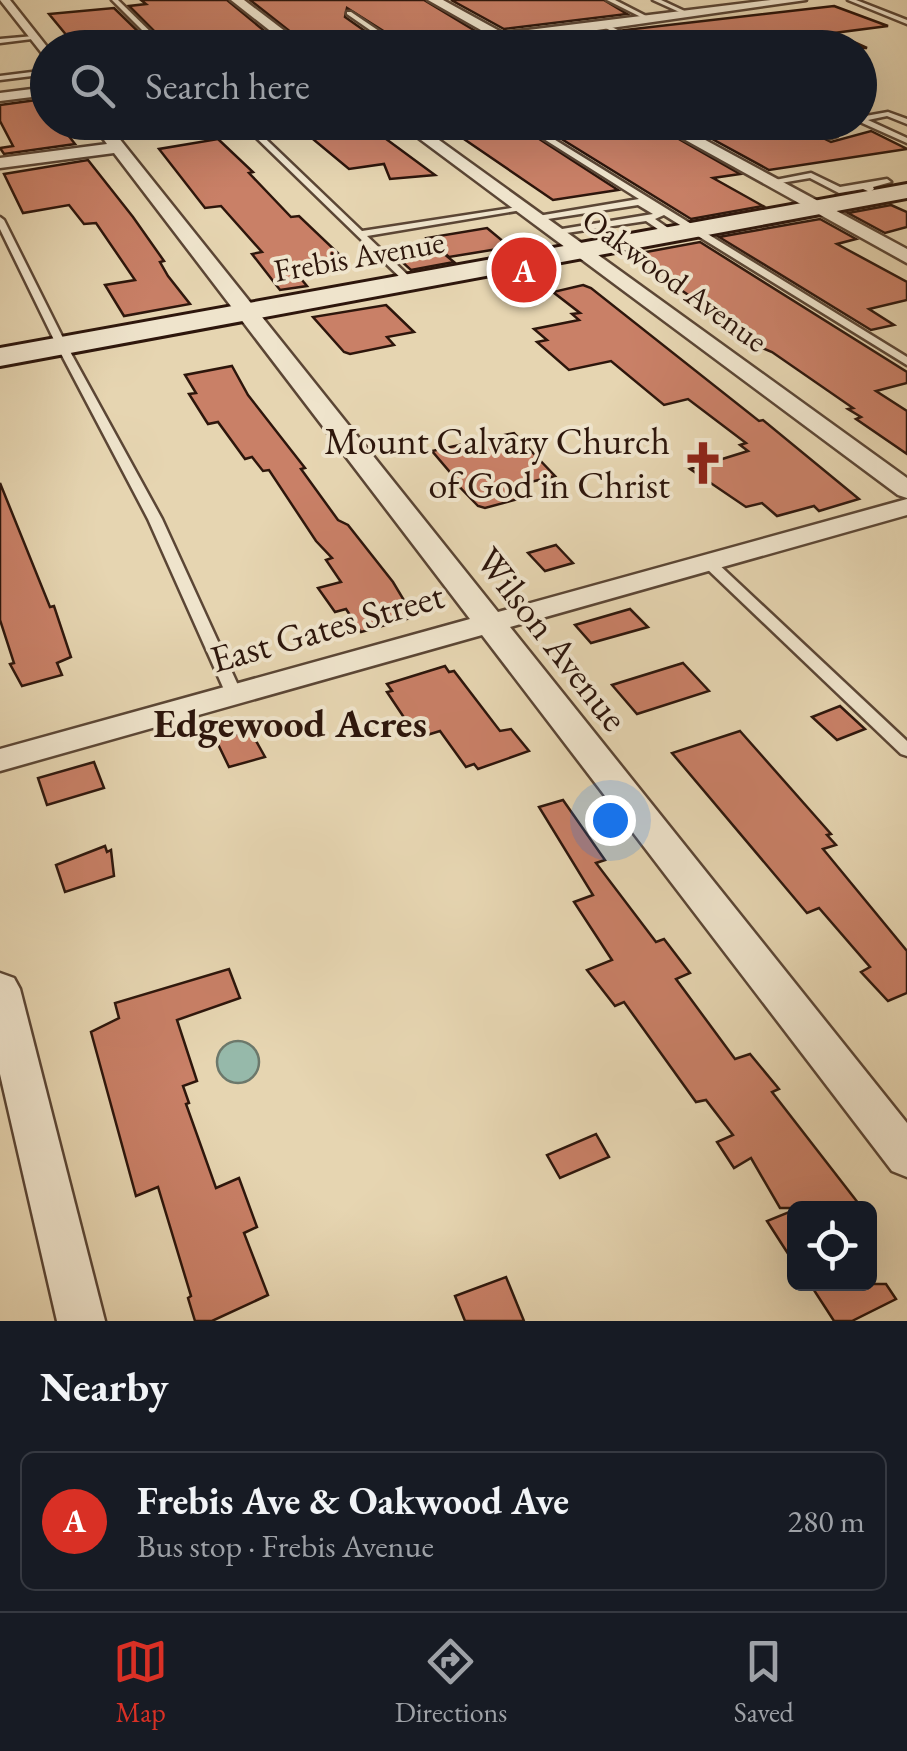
<!DOCTYPE html>
<meta charset="utf-8">
<style>
body{margin:0;font-family:"EB Garamond",serif;background:#242831;color:#f1f3f6}
.controls{position:absolute;right:30px;bottom:30px;display:grid;overflow:hidden;border-radius:15px;box-shadow:0 10px 40px #0002}
.controls button{width:90px;height:90px;display:grid;place-items:center;padding:0;border:0;border-bottom:2px solid #363941;background:#171b24;color:#f1f3f6;font:50px sans-serif}
.you{position:absolute;left:610px;top:820px;width:35px;height:35px;margin:-25px;border:8px solid #fff;border-radius:50%;background:#1a73e8;box-shadow:0 0 0 15px #1a73e833}
.badge{display:grid;place-items:center;width:65px;height:65px;border-radius:50%;background:#d93025;color:#fff;font-size:32px;font-weight:700}
.pin{position:absolute;translate:-50% -50%;border:5px solid #fff;box-shadow:0 2px 10px #0006}
.list{margin:0;padding:0;list-style:none}
h2{display:flex;justify-content:space-between;align-items:center;height:130px;margin:0;padding:0 40px;font-size:42px}
h2 small{font-size:32px;font-weight:400;color:#9ea1a6}
.list li{display:grid;grid-template-columns:65px 1fr auto;gap:30px;align-items:center;box-sizing:border-box;height:140px;margin:0 20px 20px;padding:0 20px;border:2px solid #363941;border-radius:15px}
.list b{display:block;font-size:38px;white-space:nowrap}
.list p{margin:0;font-size:32px;white-space:nowrap;color:#9ea1a6}
.list em{font-size:32px;font-style:normal;color:#9ea1a6}
.icon{flex:none;width:55px;height:55px;fill:none;stroke:currentColor;stroke-width:2;stroke-linecap:round;stroke-linejoin:round}
.map{position:relative;flex:none;width:907px;height:1321px;overflow:hidden}
.search{position:absolute;background:#171b24;box-shadow:0 10px 40px #0002;left:30px;right:30px;top:30px;height:110px;display:flex;align-items:center;gap:25px;box-sizing:border-box;padding:0 35px;border-radius:55px;color:#9ea1a6;font-size:38px}
.sheet{height:290px;background:#171b24}
nav{display:flex;justify-content:space-around;align-items:center;box-sizing:border-box;height:140px;border-top:2px solid #363941;background:#171b24;font-size:28px;color:#9ea1a6}
nav a{display:grid;justify-items:center;gap:5px}
nav .on{color:#d93025}
.map>svg:first-child{display:block}
</style>
<div class="map">
<svg width="907" height="1321" viewBox="0 0 907 1321">
<rect width="100%" height="100%" fill="#e6d5b1"/>
<filter id="stains"><feTurbulence type="fractalNoise" baseFrequency=".002" numOctaves="4"/><feColorMatrix values="0 0 0 0 .2 0 0 0 0 .09 0 0 0 0 .02 0 0 0 .5 -.17"/></filter>
<radialGradient id="worn" r=".72"><stop offset=".6" stop-color="#630" stop-opacity="0"/><stop offset="1" stop-color="#630" stop-opacity=".3"/></radialGradient>
<circle fill="#96b9aa" stroke="#6c786b" stroke-width="2.5" cx="238" cy="1062" r="21"/>
<g fill="#c98067" stroke="#2d160c" stroke-width="2.5">
<polygon points="141,0 227,0 285,48 171,48 129,6 146,4"/>
<polygon points="250,0 424,0 477,32 404,44 347,8 345,17 389,48 311,48"/>
<polygon points="451,0 604,0 627,14 504,29"/>
<polygon points="834,6 888,26 834,33 867,48 657,48 625,30"/>
<polygon points="114,8 151,44 77,48 49,14"/>
<polygon points="606,32 635,48 490,48 506,47"/>
<polygon points="44,99 48,122 58,122 75,144 4,154 0,148 13,146 0,121 0,105"/>
<polygon points="315,122 363,122 435,175 390,179 384,164 349,169 308,135 327,133"/>
<polygon points="439,122 513,122 618,190 553,200"/>
<polygon points="534,122 649,122 740,174 713,178 763,206 691,219"/>
<polygon points="681,122 730,122 742,128 791,122 831,142 871,131 907,149 769,170"/>
<polygon points="218,139 253,172 249,173 291,217 299,216 342,257 300,264 305,269 297,274 307,286 280,290 252,254 262,252 221,206 205,208 159,149"/>
<polygon points="88,160 133,217 164,261 160,262 168,276 190,304 124,316 105,285 135,280 96,223 84,224 69,205 23,213 4,174"/>
<polygon points="891,205 907,212 907,227 885,233 848,213"/>
<polygon points="820,219 856,239 837,244 907,282 907,300 869,309 894,325 871,330 719,237"/>
<polygon points="487,228 510,247 449,257 427,238"/>
<polygon points="700,242 907,372 907,383 876,391 907,411 907,454 856,419 861,417 848,409 853,408 772,352 755,345 710,315 716,314 630,255"/>
<polygon points="432,244 454,262 411,270 390,251"/>
<polygon points="583,285 591,288 759,421 763,420 859,499 819,511 814,506 777,516 762,503 746,507 690,469 748,451 740,445 746,443 688,399 664,405 611,361 569,370 537,342 547,340 534,329 579,320 572,314 580,313 553,292"/>
<polygon points="386,305 414,332 387,337 394,345 350,354 344,352 313,317"/>
<polygon points="232,366 248,395 305,468 301,469 338,520 348,525 393,582 414,617 361,632 346,609 335,612 318,588 341,582 326,560 332,558 316,541 269,470 263,471 252,457 245,459 218,422 208,424 189,394 196,393 185,375"/>
<polygon points="514,433 555,476 510,487 522,498 485,508 478,506 451,478 454,477 432,451"/>
<polygon points="0,483 50,607 54,606 71,657 57,663 62,675 22,686 10,664 14,663 0,620"/>
<polygon points="556,545 573,563 545,571 528,553"/>
<polygon points="630,609 648,627 591,643 575,625"/>
<polygon points="683,663 709,691 637,714 612,685"/>
<polygon points="445,666 449,672 454,671 500,731 511,729 529,751 478,769 474,764 466,767 440,731 427,735 422,728 413,731 387,692 392,691 387,684"/>
<polygon points="840,706 865,729 837,740 812,717"/>
<polygon points="250,730 265,757 229,767 216,740"/>
<polygon points="740,731 831,834 827,835 836,845 823,849 907,951 907,993 888,1001 861,972 870,967 819,908 807,913 672,753"/>
<polygon points="94,762 104,788 47,805 38,778"/>
<polygon points="563,800 605,860 596,863 656,942 664,939 690,973 676,979 735,1059 750,1054 779,1089 772,1092 862,1208 780,1208 751,1158 734,1168 717,1142 733,1135 706,1100 696,1102 624,1002 615,1006 587,970 612,960 574,902 593,895 539,807"/>
<polygon points="105,846 107,852 111,850 114,876 65,892 56,865"/>
<polygon points="229,969 240,998 177,1020 197,1081 183,1086 189,1103 186,1104 216,1188 239,1178 257,1227 244,1233 268,1295 212,1321 195,1321 188,1298 191,1296 158,1187 136,1196 91,1032 119,1018 115,1003"/>
<polygon points="596,1134 609,1157 560,1178 547,1155"/>
<polygon points="794,1210 794,1263 767,1221"/>
<polygon points="506,1277 524,1321 465,1321 455,1296"/>
<polygon points="810,1284 886,1284 896,1299 852,1321 834,1321"/>
</g>
<g fill="none" stroke-linecap="round" stroke-linejoin="round">
<g stroke="#5b4635" stroke-width="5">
<g id="service">
<polygon points="112,0 118,0 167,48 160,48"/>
<polygon points="607,0 615,0 652,19 647,20"/>
<polygon points="653,0 661,0 691,14 686,15"/>
<polygon points="848,0 856,0 907,20 907,24"/>
<polygon points="347,12 351,12 404,48 396,48 347,14"/>
<polygon points="600,23 604,23 653,48 644,48 600,25"/>
<polygon points="34,36 32,39 0,43 0,39"/>
<polygon points="48,70 48,74 0,80 0,76"/>
<polygon points="888,112 907,119 907,124 887,116 868,120 907,138 907,143 860,122 860,117"/>
<polygon points="240,122 248,122 362,231 524,206 528,209 367,236 415,282 407,284"/>
<polygon points="517,122 526,122 907,357 907,365 664,215 655,219 674,232 674,236 668,236 646,221 553,235 551,233 556,230 653,214 638,205 535,221 534,219 538,216 639,199"/>
<polygon points="802,122 812,122 837,136 830,138"/>
<polygon points="811,173 840,187 887,179 891,182 873,187 874,189 870,192 863,189 839,193 810,178 769,185 765,182"/>
<polygon points="0,217 4,220 67,346 162,519 242,694 239,698 229,698 226,694 148,519 57,346 0,229"/>
<polygon points="709,559 714,560 907,741 907,756 901,754 704,566 702,563 704,560"/>
</g>
</g>
<g stroke="#5b4635" stroke-width="5">
<g id="minor">
<polygon points="0,0 10,0 48,48 48,61"/>
<polygon points="231,0 244,0 307,48 292,48"/>
<polygon points="428,0 443,0 503,33 771,0 806,0 506,43 402,48 488,34"/>
<polygon points="48,87 48,95 0,101 0,93"/>
<polygon points="91,122 106,122 498,612 907,499 907,515 510,627 907,1123 907,1177 892,1171 482,635 0,771 0,749 470,619 114,153 0,168 0,158 107,144"/>
<polygon points="397,122 414,122 907,478 907,498 898,495"/>
<polygon points="653,122 672,122 907,249 907,263"/>
<polygon points="0,973 14,978 20,989 105,1321 57,1321 0,1074"/>
</g>
</g>
<g stroke="#2d160c" stroke-width="6">
<polygon id="secondary" points="907,184 907,198 0,366 0,348"/>
</g>
<use href="#service" fill="#efe4cc" fill-rule="evenodd"/>
<use href="#minor" fill="#efe4cc" fill-rule="evenodd"/>
<use href="#secondary" fill="#efe4cc" fill-rule="evenodd"/>
</g>
<defs>
<g id="church-bare" transform="scale(3.45)"><path d="M-1.2-6h2.4v3.5h3.3v2.4h-3.3V6h-2.4V-.1h-3.3v-2.4h3.3Z" fill="#8f2418" stroke="#efe4cc" stroke-width="2.5" paint-order="stroke"/></g>
</defs>
<g fill-rule="evenodd">
<use href="#church-bare" x="703" y="463"/>
</g>
<g text-anchor="middle" stroke-width="8" stroke-linejoin="round" paint-order="stroke">
<g font-size="32" fill="#2d160c" stroke="#efe4cc">
<text transform="translate(359 256) rotate(-10)" y="11">Frebis Avenue</text>
<text transform="translate(675 280) rotate(36)" y="11">Oakwood Avenue</text>
</g>
<g font-size="38" fill="#2d160c" stroke="#efe4cc" text-anchor="end">
<text x="670" y="454">Mount Calvary Church<tspan x="670" dy="44">of God in Christ</tspan></text>
</g>
<g font-size="38" fill="#2d160c" stroke="#efe4cc">
<text transform="translate(327 627) rotate(-16)" y="13">East Gates Street</text>
<text transform="translate(552 639) rotate(52)" y="13">Wilson Avenue</text>
</g>
<g font-size="40" font-weight="bold" fill="#2d160c" stroke="#efe4cc">
<text x="290" y="737">Edgewood Acres</text>
</g>
</g>
<rect width="100%" height="100%" filter="url(#stains)"/>
<rect width="100%" height="100%" fill="url(#worn)"/>
</svg>
<div class="controls">
<button><svg class="icon" aria-label="locate" viewBox="0 0 24 24"><circle cx="12" cy="12" r="6"/><path d="M12 2v4M12 18v4M2 12h4M18 12h4"/></svg></button>
</div>
<div class="you"></div>
<div class="pin badge" style="left:524px;top:270px">A</div>
<div class="search"><svg class="icon" aria-label="search" viewBox="0 0 24 24"><circle cx="10" cy="10" r="6"/><path d="M15 15l6 6"/></svg>Search here</div>
</div>
<section class="sheet">
<h2>Nearby<small></small></h2>
<ul class="list">
<li><span class="badge">A</span><div><b>Frebis Ave &amp; Oakwood Ave</b><p>Bus stop · Frebis Avenue</p></div><em>280 m</em></li>
</ul>
</section>
<nav>
<a class="on"><svg class="icon" aria-label="map" viewBox="0 0 24 24"><path d="M3 6l6-2 6 2 6-2v14l-6 2-6-2-6 2zM9 4v14M15 6v14"/></svg>Map</a>
<a><svg class="icon" aria-label="directions" viewBox="0 0 24 24"><path d="M12 3l9 9-9 9-9-9zM9 14v-3h6M13 9l2 2-2 2"/></svg>Directions</a>
<a><svg class="icon" aria-label="saved" viewBox="0 0 24 24"><path d="M7 4h10v16l-5-4-5 4z"/></svg>Saved</a>
</nav>
